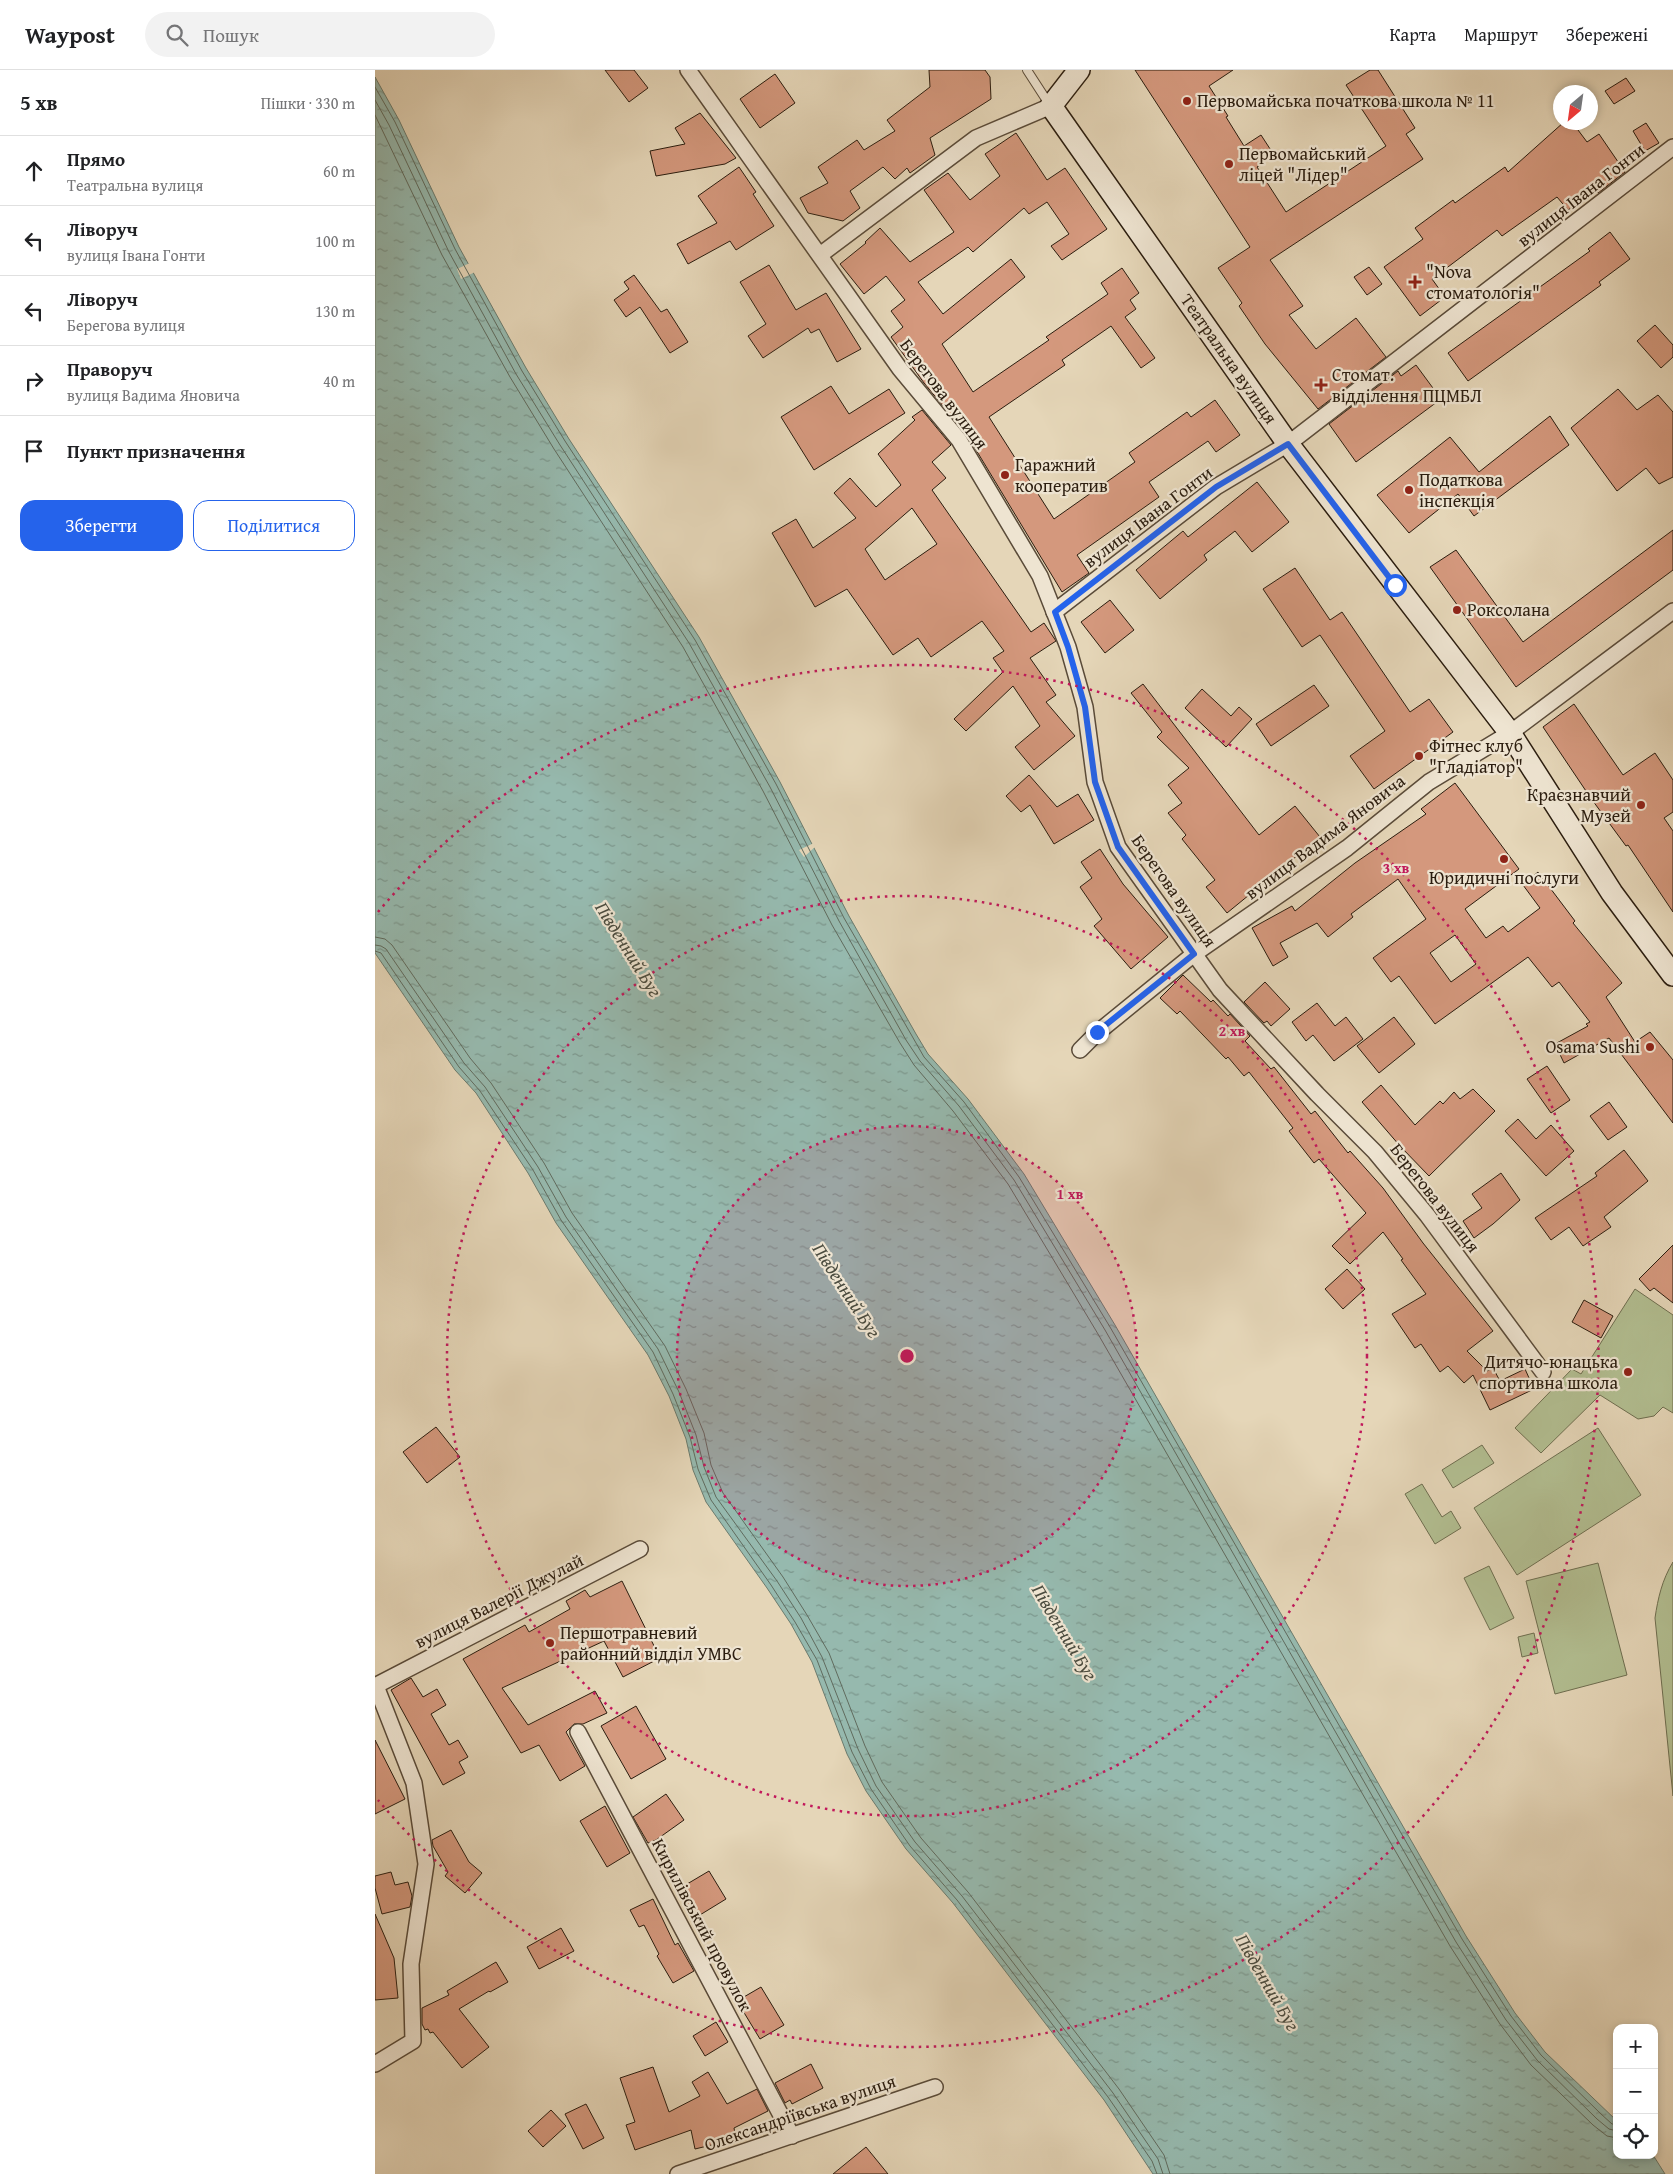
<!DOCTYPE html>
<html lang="uk">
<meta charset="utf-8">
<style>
body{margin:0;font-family:"Gentium Book Plus",serif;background:#f2f2f2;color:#202124}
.controls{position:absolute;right:15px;bottom:15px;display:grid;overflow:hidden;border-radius:10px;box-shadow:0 2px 8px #0003}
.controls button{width:45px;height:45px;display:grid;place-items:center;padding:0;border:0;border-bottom:1px solid #e0e0e0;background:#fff;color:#202124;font:25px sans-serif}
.compass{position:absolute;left:1178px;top:15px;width:45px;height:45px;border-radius:50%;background:#fff;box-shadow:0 2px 8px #0003;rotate:209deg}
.stop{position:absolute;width:15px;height:15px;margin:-11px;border:4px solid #2563eb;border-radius:50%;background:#fff}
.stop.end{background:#2563eb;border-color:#fff;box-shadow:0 1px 5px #0008}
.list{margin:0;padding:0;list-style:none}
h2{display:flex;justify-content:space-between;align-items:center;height:65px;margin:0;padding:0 20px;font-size:21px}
h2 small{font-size:16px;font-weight:400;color:#757577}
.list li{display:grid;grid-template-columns:32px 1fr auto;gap:15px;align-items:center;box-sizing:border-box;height:70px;padding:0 20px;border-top:1px solid #e0e0e0}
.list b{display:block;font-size:19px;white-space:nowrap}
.list p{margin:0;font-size:16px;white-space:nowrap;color:#757577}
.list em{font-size:16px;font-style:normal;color:#757577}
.actions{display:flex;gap:10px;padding:15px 20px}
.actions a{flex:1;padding:11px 0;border:1px solid #2563eb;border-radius:15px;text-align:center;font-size:18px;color:#2563eb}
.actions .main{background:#2563eb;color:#fff}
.icon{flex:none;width:28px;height:28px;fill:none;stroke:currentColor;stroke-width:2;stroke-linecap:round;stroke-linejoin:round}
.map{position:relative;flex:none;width:1298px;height:2104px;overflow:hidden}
header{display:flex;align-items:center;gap:30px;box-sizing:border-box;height:70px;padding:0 25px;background:#fff;border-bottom:1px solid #e0e0e0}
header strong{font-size:24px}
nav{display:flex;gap:28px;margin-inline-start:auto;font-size:18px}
.search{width:350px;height:45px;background:#f2f2f2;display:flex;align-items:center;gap:12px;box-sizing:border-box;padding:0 18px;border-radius:28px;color:#757577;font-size:19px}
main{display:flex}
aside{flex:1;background:#fff}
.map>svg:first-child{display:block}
</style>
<header>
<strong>Waypost</strong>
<div class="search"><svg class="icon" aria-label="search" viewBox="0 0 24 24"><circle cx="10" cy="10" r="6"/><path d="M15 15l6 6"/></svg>Пошук</div>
<nav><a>Карта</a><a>Маршрут</a><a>Збережені</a></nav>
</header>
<main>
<aside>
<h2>5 хв<small>Пішки · 330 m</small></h2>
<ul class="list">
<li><svg class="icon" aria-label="ahead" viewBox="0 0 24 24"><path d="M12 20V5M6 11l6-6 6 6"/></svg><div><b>Прямо</b><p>Театральна вулиця</p></div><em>60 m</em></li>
<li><svg class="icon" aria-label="left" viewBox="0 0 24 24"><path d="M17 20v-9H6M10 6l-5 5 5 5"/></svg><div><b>Ліворуч</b><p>вулиця Івана Гонти</p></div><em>100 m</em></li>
<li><svg class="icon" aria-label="left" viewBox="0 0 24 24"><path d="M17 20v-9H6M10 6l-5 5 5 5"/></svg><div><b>Ліворуч</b><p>Берегова вулиця</p></div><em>130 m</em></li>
<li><svg class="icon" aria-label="right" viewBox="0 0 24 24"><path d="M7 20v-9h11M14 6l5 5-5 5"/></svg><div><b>Праворуч</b><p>вулиця Вадима Яновича</p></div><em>40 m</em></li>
<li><svg class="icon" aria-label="arrive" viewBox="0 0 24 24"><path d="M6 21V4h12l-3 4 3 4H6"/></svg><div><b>Пункт призначення</b></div></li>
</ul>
<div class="actions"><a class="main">Зберегти</a><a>Поділитися</a></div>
</aside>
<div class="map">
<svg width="1298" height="2104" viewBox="0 0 1298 2104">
<defs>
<pattern id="water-ripples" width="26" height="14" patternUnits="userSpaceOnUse" patternTransform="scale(1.25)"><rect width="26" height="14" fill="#96b9ae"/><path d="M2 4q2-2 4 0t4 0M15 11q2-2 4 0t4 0" fill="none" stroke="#7b968c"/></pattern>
</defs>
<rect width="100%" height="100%" fill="#e5d6b8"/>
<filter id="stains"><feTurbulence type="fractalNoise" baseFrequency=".004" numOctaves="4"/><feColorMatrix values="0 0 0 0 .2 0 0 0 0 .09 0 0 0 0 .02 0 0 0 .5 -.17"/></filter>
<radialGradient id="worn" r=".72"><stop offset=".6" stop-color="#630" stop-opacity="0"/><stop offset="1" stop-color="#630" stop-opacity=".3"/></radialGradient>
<g fill="#b2be91" stroke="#6e6e50">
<polygon points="1260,1219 1298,1245 1298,1343 1288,1337 1279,1346 1263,1349 1225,1325 1166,1383 1140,1358 1197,1299 1206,1304"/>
<polygon points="1223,1358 1266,1425 1142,1505 1099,1438"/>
<polygon points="1107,1375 1119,1393 1078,1418 1067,1400"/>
<polygon points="1047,1414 1067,1447 1076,1441 1086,1458 1060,1474 1030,1424"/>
<path d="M1298,1492V1726L1280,1548C1283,1528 1287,1510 1298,1492Z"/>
<polygon points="1223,1493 1252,1605 1180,1624 1151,1511"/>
<polygon points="1114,1496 1139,1548 1115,1560 1089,1508"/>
<polygon points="1159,1563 1163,1583 1147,1587 1143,1567"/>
</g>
<polygon fill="url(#water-ripples)" stroke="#6b7b6e" points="0,7 24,50 84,177 151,298 194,369 324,567 405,712 474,846 541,964 553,984 593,1029 649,1104 740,1255 1091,1866 1140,1943 1170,1982 1242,2051 1242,2085 1278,2085 1290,2104 778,2104 729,2030 578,1833 531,1779 491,1721 472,1684 437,1592 416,1554 392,1518 331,1432 318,1400 311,1369 294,1326 273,1285 181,1153 153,1103 101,1023 80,1000 0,883"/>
<g fill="#e5d6b8">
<polygon points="95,193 100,202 86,209 82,199"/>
<polygon points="439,773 441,776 429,787 424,780"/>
</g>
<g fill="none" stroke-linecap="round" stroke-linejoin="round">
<g stroke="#606b5e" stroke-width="1">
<polyline points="0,17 20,52 80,179 147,301 190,371 320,570 401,714 469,848 537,966 549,987 589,1032 644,1107 735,1257 1087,1869 1136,1946 1166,1985 1226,2044 1237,2054 1242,2054"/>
<polyline points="0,30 14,55 74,182 141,304 185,375 314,573 395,717 464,851 531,970 545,991 584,1036 639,1110 730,1260 1081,1872 1131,1950 1162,1990 1222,2049 1234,2059 1242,2061"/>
<polyline points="0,45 67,185 135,307 179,379 308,577 388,721 457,855 525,973 539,995 578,1041 633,1114 723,1264 1075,1876 1125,1954 1156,1995 1218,2055 1232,2066 1242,2068"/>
<polyline points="0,867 10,869 17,875 95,988 116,1013 169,1093 197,1143 290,1276 311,1319 329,1363 336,1395 348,1423 408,1507 432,1545 454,1583 490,1676 507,1712 546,1768 593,1822 744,2019 789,2085 795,2104"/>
<polyline points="0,875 6,876 11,879 89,993 110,1017 163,1097 191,1147 283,1279 304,1322 321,1365 329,1397 341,1427 402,1511 426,1548 447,1587 483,1679 501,1716 540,1772 587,1826 738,2023 783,2089 788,2104"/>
<polyline points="0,881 6,883 84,997 105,1021 158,1100 186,1150 278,1282 298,1324 315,1367 323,1399 336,1430 396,1515 420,1552 442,1590 477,1682 496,1719 535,1776 582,1830 733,2027 777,2091 782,2104"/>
</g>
</g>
<g fill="#d4987d" stroke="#2b1d0f" fill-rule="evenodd">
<polygon points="230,0 259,0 273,18 254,32"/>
<polygon points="554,0 610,0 615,7 616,29 555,68 560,85 535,103 532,98 520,109 508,97 475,121 485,138 468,151 433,143 425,128 453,113 443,97 482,70 489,80 520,61 512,50 555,17"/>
<polygon points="760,0 858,0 834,16 853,46 851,47 869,76 886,65 899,85 882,97 911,142 1011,76 971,15 995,0 1003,0 1040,58 1031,64 1048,89 895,190 928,236 914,245 941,279 981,248 1011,287 943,339 890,274 864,236 867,233 843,198 875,177"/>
<polygon points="400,4 420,33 385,58 365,29"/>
<polygon points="1251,8 1260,21 1239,34 1230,21"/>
<polygon points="325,43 361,88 350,94 281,106 275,81 310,74 300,58"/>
<polygon points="1189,52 1197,52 1212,72 1224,64 1250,102 1223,123 1222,121 1193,140 1182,127 1127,166 1122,160 1057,209 1070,227 1045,246 1009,197 1048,169 1040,158 1078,130 1080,133 1130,97 1133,102"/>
<polygon points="1271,53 1284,73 1270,81 1258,61"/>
<polygon points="641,63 672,110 690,98 732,159 687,190 676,176 694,164 672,132 654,144 649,138 598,182 593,177 543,212 568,244 636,189 650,207 567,274 598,322 674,270 671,267 733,224 726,213 747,198 764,223 755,230 761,239 750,247 780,288 766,298 736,256 687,290 690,295 614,347 679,449 760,392 754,383 812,342 816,347 840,330 865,365 841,382 833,371 774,412 784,427 702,485 714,503 687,522 592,365 549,313 516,267 528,257 516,241 530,230 511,206 489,224 465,194 491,173 490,172 505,158 535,192 579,162 549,120 573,103 595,130 625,106 610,84"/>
<polygon points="364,97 381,122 378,124 399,156 361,180 355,171 313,194 302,174 342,153 323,126"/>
<polygon points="1235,162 1255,189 1224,212 1226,215 1093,311 1073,283 1215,181 1213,179"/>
<polygon points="394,195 421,240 451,223 486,279 462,292 444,259 436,263 433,258 388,288 373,266 391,254 365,212"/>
<polygon points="994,197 1007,214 992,225 979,207"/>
<polygon points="259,205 286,242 292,239 313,272 295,283 265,237 251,247 239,230 254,219 249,212"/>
<polygon points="1280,255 1298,275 1298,287 1286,298 1262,271"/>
<polygon points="1041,295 1066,329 981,392 954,354 1023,301 1026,306"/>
<polygon points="456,316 474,344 514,319 530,343 439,400 406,347"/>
<polygon points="1243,319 1262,340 1283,325 1298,342 1298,407 1284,414 1271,398 1242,421 1196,358"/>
<path d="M547,340L576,375L557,392L571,408L557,420L656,562L669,553L681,571L655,588L681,625L671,632L700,666L659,700L640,677L665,656L638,616L591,661L579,649L628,602L618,588L629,581L607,551L556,587L543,568L518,585L472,519L440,537L397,463L421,449L438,478L481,448L459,423L475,408L501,437L526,415L503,384L540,350L537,347ZM537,438L562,474L510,510L490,479Z"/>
<polygon points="1175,346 1194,375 1099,446 1083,424 1034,463 1002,425 1075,367 1104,402"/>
<polygon points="882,412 914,452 877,482 860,461 829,485 832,490 785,529 761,500 808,461 813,467"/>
<polygon points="1298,460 1298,500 1141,617 1055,497 1081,480 1148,572"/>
<polygon points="920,498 955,550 967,542 1035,642 1054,629 1078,662 999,719 975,686 1010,661 945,565 927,577 888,519"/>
<polygon points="735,530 759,560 730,583 706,552"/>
<polygon points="768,614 884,765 920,736 945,767 852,843 831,817 840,810 807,769 811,765 793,743 807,733 793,715 814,698 782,667 787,662 756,623"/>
<polygon points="939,615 954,636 896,676 881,654"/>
<polygon points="827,619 856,646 864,637 877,649 851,677 810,638"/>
<polygon points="1199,634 1248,705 1280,683 1298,710 1298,742 1289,748 1298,761 1298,842 1253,775 1251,776 1215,727 1168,657"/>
<polygon points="654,705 682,737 703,724 719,750 679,774 655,735 646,742 631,726"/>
<path d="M1080,713L1144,799L1090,839L1111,868L1128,856L1133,862L1165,838L1148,815L1163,802L1200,851L1198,853L1247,913L1231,927L1260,972L1275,962L1298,990V1053L1234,968L1189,993L1180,974L1213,956L1211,954L1215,952L1184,912L1177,917L1153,887L1060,954L1024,906L1016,912L998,888L1051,849L1023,809L976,844L978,847L953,867L942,853L905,873L913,887L898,896L877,858L917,836L920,841L980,793L1051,744L1046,739ZM1080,865L1101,894L1076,912L1055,883Z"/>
<polygon points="725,779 748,814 793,867 756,899 719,856 727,849 705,817 717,808 706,792"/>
<polygon points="808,905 836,932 838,930 853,946 855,944 875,966 870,971 896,999 899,997 936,1044 940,1041 973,1083 975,1081 1008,1118 1048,1173 1118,1261 1092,1281 1112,1301 1118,1298 1125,1311 1150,1299 1159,1319 1115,1340 1098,1305 1089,1313 1073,1296 1065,1302 1046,1274 1040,1278 1017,1244 1051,1224 1026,1190 1028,1189 1008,1162 975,1194 957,1176 991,1143 944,1089 939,1093 914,1061 918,1058 874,1002 869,1006 853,987 851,989 805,941 802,944 785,928"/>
<polygon points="890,912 915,939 896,956 892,951 889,953 869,932"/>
<polygon points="942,933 960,956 971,947 988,969 959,991 938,965 931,971 917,952"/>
<polygon points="1019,947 1040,974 1004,1003 982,976"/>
<polygon points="1172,996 1195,1030 1176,1043 1152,1009"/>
<polygon points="1006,1015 1040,1055 1065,1031 1068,1034 1079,1022 1085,1029 1098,1019 1120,1041 1054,1106 1025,1076 987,1032"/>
<polygon points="1234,1032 1252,1057 1233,1070 1215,1046"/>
<polygon points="1143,1049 1161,1069 1176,1055 1199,1081 1171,1106 1130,1061"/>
<polygon points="1249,1080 1273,1111 1229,1147 1236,1157 1208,1176 1194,1157 1176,1170 1160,1148 1222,1106 1220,1103"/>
<polygon points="1126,1103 1145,1130 1118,1154 1099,1168 1088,1151 1107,1138 1097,1124"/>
<polygon points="1298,1175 1298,1233 1279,1218 1275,1221 1264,1209"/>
<polygon points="972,1199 990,1219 968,1239 950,1219"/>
<polygon points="1209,1230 1238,1246 1226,1268 1197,1252"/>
<polygon points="61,1357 85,1387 52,1413 28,1382"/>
<polygon points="247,1511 285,1588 248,1607 229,1571 127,1618 153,1655 220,1621 232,1643 208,1654 199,1654 191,1662 210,1696 185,1711 164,1675 146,1683 88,1589 150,1555 154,1562 195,1539 191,1531 210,1520 215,1527"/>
<polygon points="36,1608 48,1627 62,1619 71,1635 56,1644 74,1675 83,1670 93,1687 84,1692 90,1703 68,1715 16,1620"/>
<polygon points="261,1636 291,1689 256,1709 226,1656"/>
<polygon points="0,1670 30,1729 0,1744"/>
<polygon points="291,1724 309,1750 281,1770 273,1773 258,1747"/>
<polygon points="230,1736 255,1783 232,1797 205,1751"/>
<polygon points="76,1760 94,1792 107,1803 90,1823 70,1806 73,1802 58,1776 57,1770"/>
<polygon points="334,1801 351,1829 320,1848 302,1820"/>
<polygon points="16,1802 20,1815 33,1812 37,1826 35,1837 7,1844 0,1818 0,1806"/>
<polygon points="278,1829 300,1875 303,1873 319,1901 298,1913 282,1886 284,1884 269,1855 264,1857 255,1840"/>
<polygon points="0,1844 19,1888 23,1928 0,1930"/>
<polygon points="186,1858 199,1881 164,1899 152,1877"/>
<polygon points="121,1892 133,1912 115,1922 114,1921 84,1939 114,1977 87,1998 58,1962 55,1963 53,1959 50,1960 47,1954 47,1938 74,1925 72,1921"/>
<polygon points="386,1917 409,1955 385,1969 362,1931"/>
<polygon points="341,1952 353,1972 330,1986 318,1966"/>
<polygon points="436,1994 448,2018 417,2034 415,2030 410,2033 400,2013"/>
<polygon points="278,1997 294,2042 325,2026 317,2012 333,2002 352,2034 382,2019 393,2041 359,2058 361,2069 320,2079 316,2060 260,2080 251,2055 260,2052 245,2008"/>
<polygon points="211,2034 229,2068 208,2079 190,2044"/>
<polygon points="176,2040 191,2056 168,2077 153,2061"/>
<polygon points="491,2077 513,2104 458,2104"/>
</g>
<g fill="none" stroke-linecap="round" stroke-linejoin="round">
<g stroke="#5a4b39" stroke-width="10">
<polyline id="lane" points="652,0 674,34"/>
</g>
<g stroke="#5a4b39" stroke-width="18">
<g id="street">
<polyline points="313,0 525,299 584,370 665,506 693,577 710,637 720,712 743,777 845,920 942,1024 1000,1082 1052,1145 1168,1302"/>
<polyline points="445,185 601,68 676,36"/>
<polyline points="679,542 841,417 913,374 1298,77"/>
<polyline points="705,980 722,963 819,884 972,778 1054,712 1135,663 1298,541"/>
<polyline points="0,1616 265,1479"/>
<polyline points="203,1662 417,2066"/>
<polyline points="0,1994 38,1971 36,1894 51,1794 39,1713 1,1616"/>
<polyline points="303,2104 560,2017"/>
</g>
</g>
<g stroke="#2b1d0f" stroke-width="24">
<polyline id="secondary" points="704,0 676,36 913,374 1135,663 1237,823 1298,905"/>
</g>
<use href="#lane" stroke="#eee4d1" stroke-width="8"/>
<use href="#street" stroke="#eee4d1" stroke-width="15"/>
<use href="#secondary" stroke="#eee4d1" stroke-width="21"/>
</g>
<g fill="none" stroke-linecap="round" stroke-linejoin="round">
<polyline stroke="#2563eb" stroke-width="6" points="722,962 819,884 743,777 720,712 710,637 693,577 680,542 841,417 913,374 1020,515"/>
</g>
<circle cx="532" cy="1286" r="230" fill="#c2185b" fill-opacity=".12"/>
<g fill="none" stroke="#c2185b" stroke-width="2.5" stroke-dasharray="2.5 5">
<circle cx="532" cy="1286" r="230"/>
<circle cx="532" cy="1286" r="460"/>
<path d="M3 842A691 691 0 1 1 3 1730"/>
</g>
<g fill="#8f2418" stroke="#eee4d1" stroke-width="2">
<circle cx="812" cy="31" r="5"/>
<circle cx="854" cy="94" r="5"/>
<path d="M1037.5 204.5h5v5h5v5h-5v5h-5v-5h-5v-5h5z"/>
<path d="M943.5 307.5h5v5h5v5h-5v5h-5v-5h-5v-5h5z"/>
<circle cx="630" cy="405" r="5"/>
<circle cx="1034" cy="420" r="5"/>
<circle cx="1082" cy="540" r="5"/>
<circle cx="1044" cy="686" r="5"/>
<circle cx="1266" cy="735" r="5"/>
<circle cx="1129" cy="789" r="5"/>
<circle cx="1275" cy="977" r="5"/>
<circle cx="1253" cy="1302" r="5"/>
<circle cx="175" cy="1573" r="5"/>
</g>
<g text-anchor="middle" stroke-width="4.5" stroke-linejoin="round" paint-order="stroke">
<g font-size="18" fill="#2b1d0f" stroke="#eee4d1" text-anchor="start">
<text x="822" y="37">Первомайська початкова школа № 11</text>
<text x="864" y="90">Первомайський<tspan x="864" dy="21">ліцей "Лідер"</tspan></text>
<text x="1051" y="208">"Nova<tspan x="1051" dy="21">стоматологія"</tspan></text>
<text x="957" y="311">Стомат.<tspan x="957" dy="21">відділення ПЦМБЛ</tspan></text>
<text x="640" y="401">Гаражний<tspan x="640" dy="21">кооператив</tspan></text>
<text x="1044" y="416">Податкова<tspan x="1044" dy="21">інспекція</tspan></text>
<text x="1092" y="546">Роксолана</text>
<text x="1054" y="682">Фітнес клуб<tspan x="1054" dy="21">"Гладіатор"</tspan></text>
<text x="1256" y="731" text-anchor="end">Краєзнавчий<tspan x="1256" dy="21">Музей</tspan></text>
<text x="1129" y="814" text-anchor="middle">Юридичні послуги</text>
<text x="1265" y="983" text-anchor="end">Osama Sushi</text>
<text x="1243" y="1298" text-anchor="end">Дитячо-юнацька<tspan x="1243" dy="21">спортивна школа</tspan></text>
<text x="185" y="1569">Першотравневий<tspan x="185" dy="21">районний відділ УМВС</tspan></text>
</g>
<g font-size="18" fill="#2b1d0f" stroke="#eee4d1">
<text transform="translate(1206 125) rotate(-38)" y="6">вулиця Івана Гонти</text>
<text transform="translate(854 289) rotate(55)" y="6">Театральна вулиця</text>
<text transform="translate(569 324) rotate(53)" y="6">Берегова вулиця</text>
<text transform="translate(773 447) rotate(-37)" y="6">вулиця Івана Гонти</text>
<text transform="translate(950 767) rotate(-37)" y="6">вулиця Вадима Яновича</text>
<text transform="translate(799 821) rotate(55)" y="6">Берегова вулиця</text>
<text transform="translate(1060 1128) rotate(52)" y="6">Берегова вулиця</text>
<text transform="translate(124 1531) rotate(-27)" y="6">вулиця Валерії Джулай</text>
<text transform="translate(327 1855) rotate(62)" y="6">Кирилівський провулок</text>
<text transform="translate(425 2043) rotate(-19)" y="6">Олександріївська вулиця</text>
</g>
<g font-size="19" font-style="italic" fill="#4b4c3f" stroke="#eee4d1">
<text transform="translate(254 879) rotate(58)" y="7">Південний Буг</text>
<text transform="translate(472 1220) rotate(57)" y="7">Південний Буг</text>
<text transform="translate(690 1562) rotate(59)" y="7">Південний Буг</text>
<text transform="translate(893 1912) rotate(60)" y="7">Південний Буг</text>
</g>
</g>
<circle cx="532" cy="1286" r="8" fill="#c2185b" stroke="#eee4d1" stroke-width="2.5"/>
<g font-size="15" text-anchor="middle" font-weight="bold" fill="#c2185b" stroke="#eee4d1" stroke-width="4.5" stroke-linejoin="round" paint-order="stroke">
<text x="1021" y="803">3 хв</text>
<text x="857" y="966">2 хв</text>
<text x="695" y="1129">1 хв</text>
</g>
<rect width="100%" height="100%" filter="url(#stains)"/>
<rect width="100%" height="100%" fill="url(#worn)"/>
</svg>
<div class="controls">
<button>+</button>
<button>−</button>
<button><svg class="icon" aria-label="locate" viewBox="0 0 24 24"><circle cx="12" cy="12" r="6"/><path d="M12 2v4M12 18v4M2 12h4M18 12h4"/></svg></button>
</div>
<svg class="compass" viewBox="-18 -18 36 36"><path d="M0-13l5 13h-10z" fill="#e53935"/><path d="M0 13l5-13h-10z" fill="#757577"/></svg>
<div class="stop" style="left:1020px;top:515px"></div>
<div class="stop end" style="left:722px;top:962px"></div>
</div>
</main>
